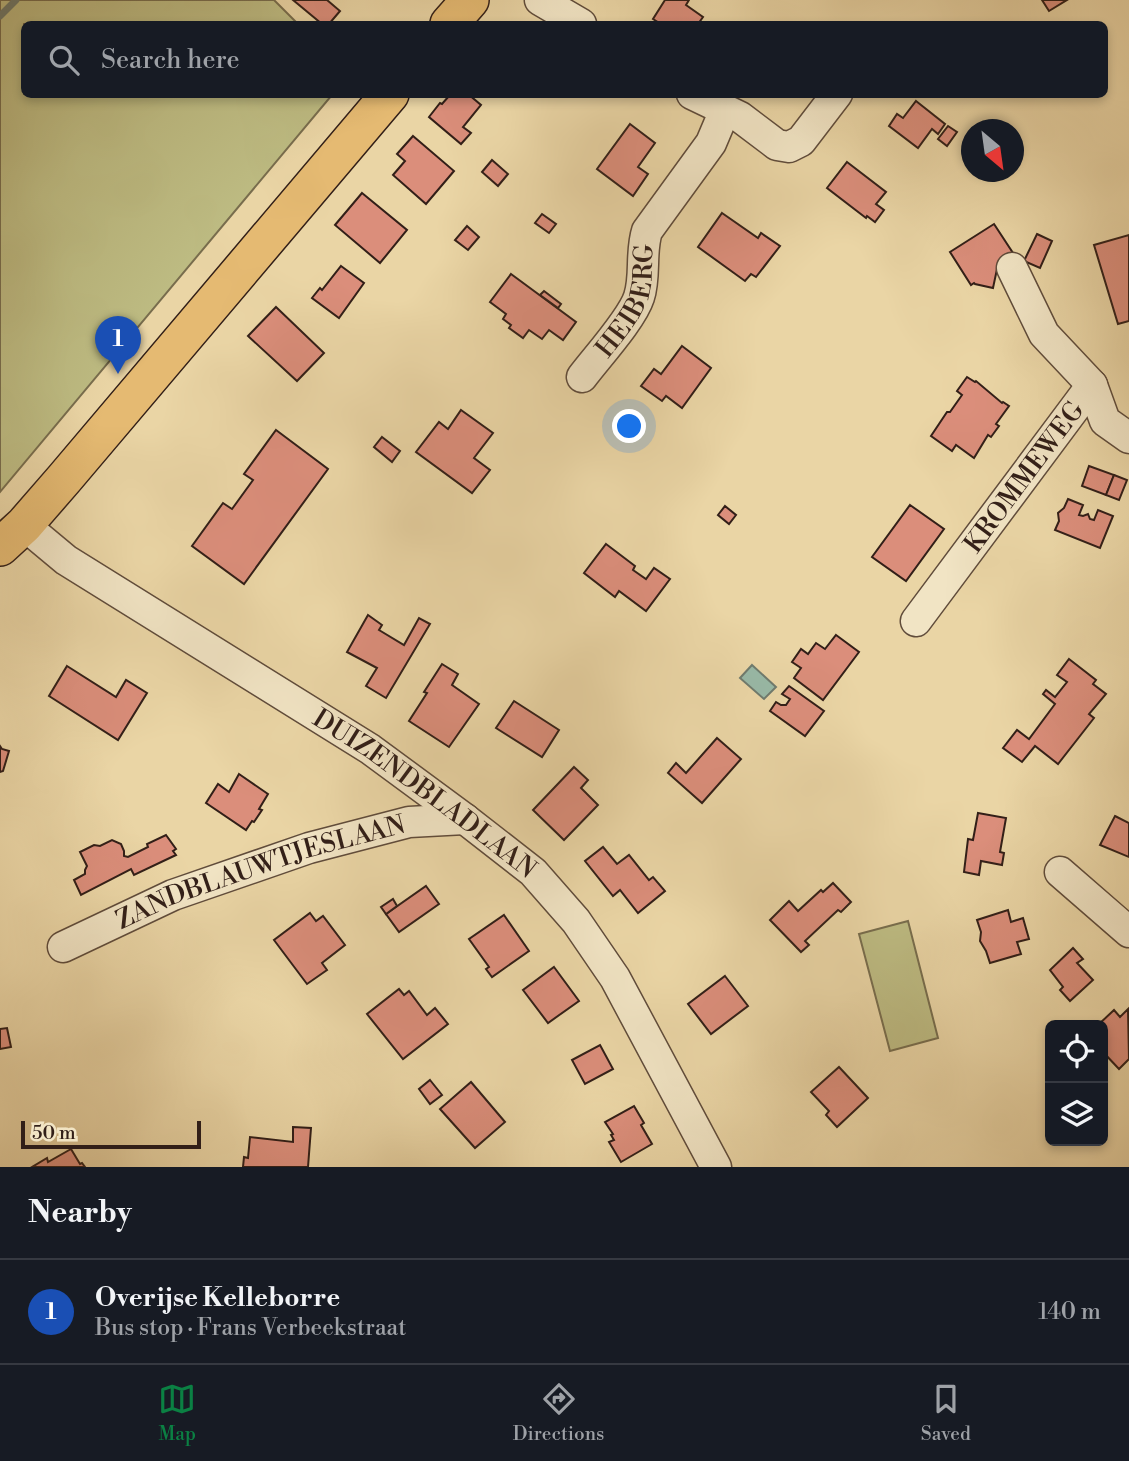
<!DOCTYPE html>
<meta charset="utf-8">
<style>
body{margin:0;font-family:"Libre Bodoni",serif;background:#242831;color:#f1f3f6}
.controls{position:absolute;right:21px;bottom:21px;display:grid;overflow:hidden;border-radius:10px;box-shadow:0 4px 10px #0003}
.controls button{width:63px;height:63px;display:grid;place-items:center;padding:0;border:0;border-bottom:2px solid #363941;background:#171b24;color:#f1f3f6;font:35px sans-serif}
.compass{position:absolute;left:961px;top:119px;width:63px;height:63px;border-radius:50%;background:#171b24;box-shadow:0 4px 10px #0003;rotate:151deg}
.scale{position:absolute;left:21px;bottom:18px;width:180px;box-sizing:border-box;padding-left:7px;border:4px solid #321f18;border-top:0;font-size:19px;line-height:24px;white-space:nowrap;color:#321f18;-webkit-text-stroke:5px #f1e4c4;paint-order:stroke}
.you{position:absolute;left:630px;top:427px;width:24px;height:24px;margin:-18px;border:5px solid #fff;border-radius:50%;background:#1a73e8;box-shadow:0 0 0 10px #1a73e833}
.badge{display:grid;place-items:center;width:46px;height:46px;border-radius:50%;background:#0b8043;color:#fff;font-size:23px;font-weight:700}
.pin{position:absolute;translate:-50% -58px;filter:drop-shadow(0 2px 4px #0008)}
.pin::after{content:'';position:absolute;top:37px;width:24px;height:21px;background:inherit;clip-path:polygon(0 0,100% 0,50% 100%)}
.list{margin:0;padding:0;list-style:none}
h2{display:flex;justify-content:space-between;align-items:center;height:91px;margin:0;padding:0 28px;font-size:30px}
h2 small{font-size:23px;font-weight:400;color:#9ea1a6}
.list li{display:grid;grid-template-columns:46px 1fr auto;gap:21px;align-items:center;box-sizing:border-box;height:105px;padding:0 28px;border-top:2px solid #363941}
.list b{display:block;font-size:26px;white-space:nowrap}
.list p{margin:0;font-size:23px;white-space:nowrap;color:#9ea1a6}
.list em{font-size:23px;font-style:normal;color:#9ea1a6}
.icon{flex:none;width:38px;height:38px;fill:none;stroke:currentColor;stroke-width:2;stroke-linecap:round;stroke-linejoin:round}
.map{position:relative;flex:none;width:1129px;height:1167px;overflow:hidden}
.search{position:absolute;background:#171b24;box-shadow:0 4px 10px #0003;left:21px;right:21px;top:21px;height:77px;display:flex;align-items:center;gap:18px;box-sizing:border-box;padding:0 24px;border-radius:10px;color:#9ea1a6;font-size:26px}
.sheet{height:196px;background:#171b24}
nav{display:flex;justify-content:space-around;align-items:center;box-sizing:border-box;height:98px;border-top:2px solid #363941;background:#171b24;font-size:19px;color:#9ea1a6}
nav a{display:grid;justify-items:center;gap:4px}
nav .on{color:#0b8043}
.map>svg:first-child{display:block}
</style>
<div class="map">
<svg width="1129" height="1167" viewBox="0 0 1129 1167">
<rect width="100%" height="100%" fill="#ead5a5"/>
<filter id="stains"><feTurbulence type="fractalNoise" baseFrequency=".00286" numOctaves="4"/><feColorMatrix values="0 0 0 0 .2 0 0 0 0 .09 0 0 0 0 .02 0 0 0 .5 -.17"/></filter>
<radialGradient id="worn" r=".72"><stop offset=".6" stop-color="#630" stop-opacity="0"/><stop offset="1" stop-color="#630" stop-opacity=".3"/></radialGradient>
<g fill="#bdbb82" stroke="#786d4d" stroke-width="2">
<polygon points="0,0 274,0 298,24 24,24 24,94 332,95 0,492"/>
<polygon points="908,921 938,1038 890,1051 859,934"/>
</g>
<polygon fill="#98b9a7" stroke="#6f7b6e" stroke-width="2" points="752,665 776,687 764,699 740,678"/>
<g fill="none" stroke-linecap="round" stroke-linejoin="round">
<polyline stroke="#6f7b6e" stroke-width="7" points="0,16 16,0"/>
</g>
<g fill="#db8e7b" stroke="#321f18" stroke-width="2">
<polygon points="293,0 327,0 340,11 329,24 322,24"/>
<polygon points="665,0 689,0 686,5 703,17 698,24 661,24 653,19"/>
<polygon points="1042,0 1067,0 1049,11"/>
<polygon points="448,94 468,94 481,105 463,127 471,133 461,144 429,117 440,103 442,104 449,96"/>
<polygon points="916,101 945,124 938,134 932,129 918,148 889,126 897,114 903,118"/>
<polygon points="630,124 655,143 638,167 648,174 633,196 597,169"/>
<polygon points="948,126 957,132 947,146 938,139"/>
<polygon points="413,136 454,171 426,204 393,175 405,161 397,154"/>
<polygon points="492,160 508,174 498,186 482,172"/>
<polygon points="847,162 886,192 876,204 884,210 875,222 867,216 866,218 827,188"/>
<polygon points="362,193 407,230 380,263 335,225"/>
<polygon points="722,213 758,238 761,233 780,246 756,277 751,274 745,281 698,247"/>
<polygon points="542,214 556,224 549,233 535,223"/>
<polygon points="994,224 1015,256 997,269 993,288 975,284 974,283 971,285 950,252"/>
<polygon points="467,226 479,237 468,250 455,240"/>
<polygon points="1037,234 1052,241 1040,268 1024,261"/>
<polygon points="1129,235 1129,321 1118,324 1094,245"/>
<polygon points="341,266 364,283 339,318 312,298 320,288 322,290"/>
<polygon points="511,274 576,322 563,340 549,330 542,339 529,330 523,338 509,328 511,325 503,319 506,314 490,302"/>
<polygon points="544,291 561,304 558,308 540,295"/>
<polygon points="276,307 324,353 297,381 248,336"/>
<polygon points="682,346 711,368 682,408 666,396 662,401 641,386 654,369 661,374"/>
<polygon points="967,377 975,382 976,381 1002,403 1003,402 1009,406 996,424 999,426 991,437 988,435 974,458 956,445 952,451 931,436 947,412 950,412 962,395 957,391"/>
<polygon points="461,410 493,433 474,458 490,470 472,493 416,452 439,422 448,429"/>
<polygon points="276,430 328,469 244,584 192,546 223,503 232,509 253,480 244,474"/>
<polygon points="382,437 400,451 392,462 374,447"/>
<polygon points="1089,466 1114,475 1106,495 1082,486"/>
<polygon points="1114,475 1127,480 1119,500 1106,495"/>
<polygon points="1068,499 1083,505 1079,515 1083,516 1088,514 1090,519 1094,520 1098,510 1113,516 1100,548 1055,530 1059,521 1058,513 1064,508"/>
<polygon points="910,505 944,529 906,581 872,557"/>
<polygon points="725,506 736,515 729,524 718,515"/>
<polygon points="606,544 635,566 633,570 646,579 654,568 670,579 646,611 619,591 615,597 584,573"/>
<polygon points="368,615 382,625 379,630 404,645 419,618 430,624 386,698 366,686 377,668 347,652"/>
<polygon points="836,635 859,652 823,700 794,678 801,668 792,662 801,649 808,654 816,643 825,649"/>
<polygon points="1069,659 1096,680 1093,684 1106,694 1089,714 1094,718 1058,764 1035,746 1022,762 1003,748 1017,730 1029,739 1055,704 1043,694 1046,690 1055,697 1067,682 1057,675"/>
<polygon points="442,664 458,674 452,685 479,704 449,747 409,721 427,693 424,692"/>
<polygon points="67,666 116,697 126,680 147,693 118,740 49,696"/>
<polygon points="789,686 824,711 805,736 770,711 776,702 781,705 786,705 790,699 782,694"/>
<polygon points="514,701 559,730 542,757 496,728"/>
<polygon points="717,738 741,759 702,803 668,773 676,763 686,773"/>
<polygon points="0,746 2,749 9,751 3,771 0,772"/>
<polygon points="574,767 588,780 581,788 598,805 564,840 533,810"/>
<polygon points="239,774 268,794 259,809 262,810 254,822 252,821 246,830 206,803 218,784 229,792"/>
<polygon points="978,813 1006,818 1000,852 1004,853 1002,865 981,861 979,875 964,872 968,839 973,840"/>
<polygon points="1115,816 1129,823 1129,857 1100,845"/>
<polygon points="166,835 176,849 173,851 176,855 134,875 131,869 81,895 74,880 85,874 85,870 87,866 80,852 94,845 100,846 112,840 121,844 124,851 124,856 128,857 148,847 147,844"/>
<polygon points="603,847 617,864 629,855 649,880 653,877 665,891 638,913 620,890 613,896 585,861"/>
<polygon points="833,883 851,902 841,912 838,910 805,941 809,945 801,952 770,920 789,901 798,911 821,890 823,892"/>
<polygon points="426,886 439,904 399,932 386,914"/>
<polygon points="393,899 397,906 386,914 381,907"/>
<polygon points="1008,910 1011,922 1023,918 1029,939 1017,942 1021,954 990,963 986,951 980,941 981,932 977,920"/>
<polygon points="310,913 316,921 323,916 345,945 322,963 327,970 307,984 274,940"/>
<polygon points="504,915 529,951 492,977 486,969 489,967 469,939"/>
<polygon points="1073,948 1083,959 1077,963 1093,980 1070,1001 1060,990 1063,987 1050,970"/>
<polygon points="554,967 579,1001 548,1023 523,990"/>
<polygon points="725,976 748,1006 711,1034 688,1004"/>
<polygon points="399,989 404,995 409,991 427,1015 435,1008 448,1024 403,1059 367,1014"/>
<polygon points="1128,1009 1129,1059 1119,1069 1103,1052 1103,1025 1098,1025 1114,1010 1120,1017"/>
<polygon points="7,1028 11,1047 0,1049 0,1029"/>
<polygon points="600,1045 613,1069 585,1084 572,1060"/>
<polygon points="839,1067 868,1098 837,1127 826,1115 829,1111 811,1092"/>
<polygon points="430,1080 442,1095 430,1104 419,1089"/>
<polygon points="471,1082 505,1122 475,1148 440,1109"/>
<polygon points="634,1106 644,1123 641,1125 652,1144 621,1162 609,1142 614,1140 611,1135 613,1134 605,1122"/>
<polygon points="293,1127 311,1128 308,1167 243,1167 244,1157 248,1158 250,1137 293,1142"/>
<polygon points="71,1149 80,1164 82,1163 85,1167 32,1167 47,1158 48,1162"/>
</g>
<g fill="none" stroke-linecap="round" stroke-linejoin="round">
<g stroke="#604c3b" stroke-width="33">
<g id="minor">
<polyline points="540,0 581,24"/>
<polyline points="692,94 740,117 777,145 789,147 801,141 837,94"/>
<polyline points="1012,268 1044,334 1092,385 1105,421 1129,438"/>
<path id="s1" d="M582,377C597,357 632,319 639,297C646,276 640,253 647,231L711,143L725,110"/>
<path id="s2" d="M24,525L66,560L370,749L465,819L533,872L576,921L615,978L716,1167"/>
<path id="s3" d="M916,621L1092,385"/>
<polyline points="1060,872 1129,932"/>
<path id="s4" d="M63,947L173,895L309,848L409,822L465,819"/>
</g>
</g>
<g stroke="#321f18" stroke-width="40">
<g id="major">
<polyline points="449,24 470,0"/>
<polyline points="0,547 24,525 64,479 390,94"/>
</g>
</g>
<use href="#minor" stroke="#f1e4c4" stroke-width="30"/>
<use href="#major" stroke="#e5ba72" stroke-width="37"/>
</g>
<g text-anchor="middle" stroke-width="5" stroke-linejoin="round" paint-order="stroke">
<g font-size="26" fill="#321f18" stroke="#f1e4c4">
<text dy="9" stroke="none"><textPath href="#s1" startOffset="91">HEIBERG</textPath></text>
<text dy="9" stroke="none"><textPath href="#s3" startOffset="180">KROMMEWEG</textPath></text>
<text dy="9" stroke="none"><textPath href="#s2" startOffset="483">DUIZENDBLADLAAN</textPath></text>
<text dy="9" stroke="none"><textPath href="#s4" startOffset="212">ZANDBLAUWTJESLAAN</textPath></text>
</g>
</g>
<rect width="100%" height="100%" filter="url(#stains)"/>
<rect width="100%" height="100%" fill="url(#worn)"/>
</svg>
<div class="controls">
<button><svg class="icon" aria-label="locate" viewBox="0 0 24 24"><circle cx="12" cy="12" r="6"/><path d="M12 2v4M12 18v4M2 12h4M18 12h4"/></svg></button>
<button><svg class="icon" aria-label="layers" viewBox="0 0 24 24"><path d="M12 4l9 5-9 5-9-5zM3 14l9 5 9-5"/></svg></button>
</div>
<svg class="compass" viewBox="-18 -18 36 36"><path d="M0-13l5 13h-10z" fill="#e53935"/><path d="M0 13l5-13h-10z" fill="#9ea1a6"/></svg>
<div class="scale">50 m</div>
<div class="you"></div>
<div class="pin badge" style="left:118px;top:374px;background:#1a4fb4">1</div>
<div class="search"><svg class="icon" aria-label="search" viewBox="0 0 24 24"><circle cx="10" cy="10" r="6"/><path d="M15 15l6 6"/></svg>Search here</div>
</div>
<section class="sheet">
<h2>Nearby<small></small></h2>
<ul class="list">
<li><span class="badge" style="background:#1a4fb4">1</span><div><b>Overijse Kelleborre</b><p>Bus stop · Frans Verbeekstraat</p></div><em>140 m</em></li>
</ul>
</section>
<nav>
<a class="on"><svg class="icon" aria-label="map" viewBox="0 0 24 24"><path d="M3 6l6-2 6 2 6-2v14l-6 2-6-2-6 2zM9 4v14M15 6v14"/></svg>Map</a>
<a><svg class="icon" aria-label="directions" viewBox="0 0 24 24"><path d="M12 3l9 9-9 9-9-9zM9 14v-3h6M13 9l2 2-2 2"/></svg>Directions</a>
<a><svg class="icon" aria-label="saved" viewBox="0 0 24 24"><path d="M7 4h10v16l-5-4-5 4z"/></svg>Saved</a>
</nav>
